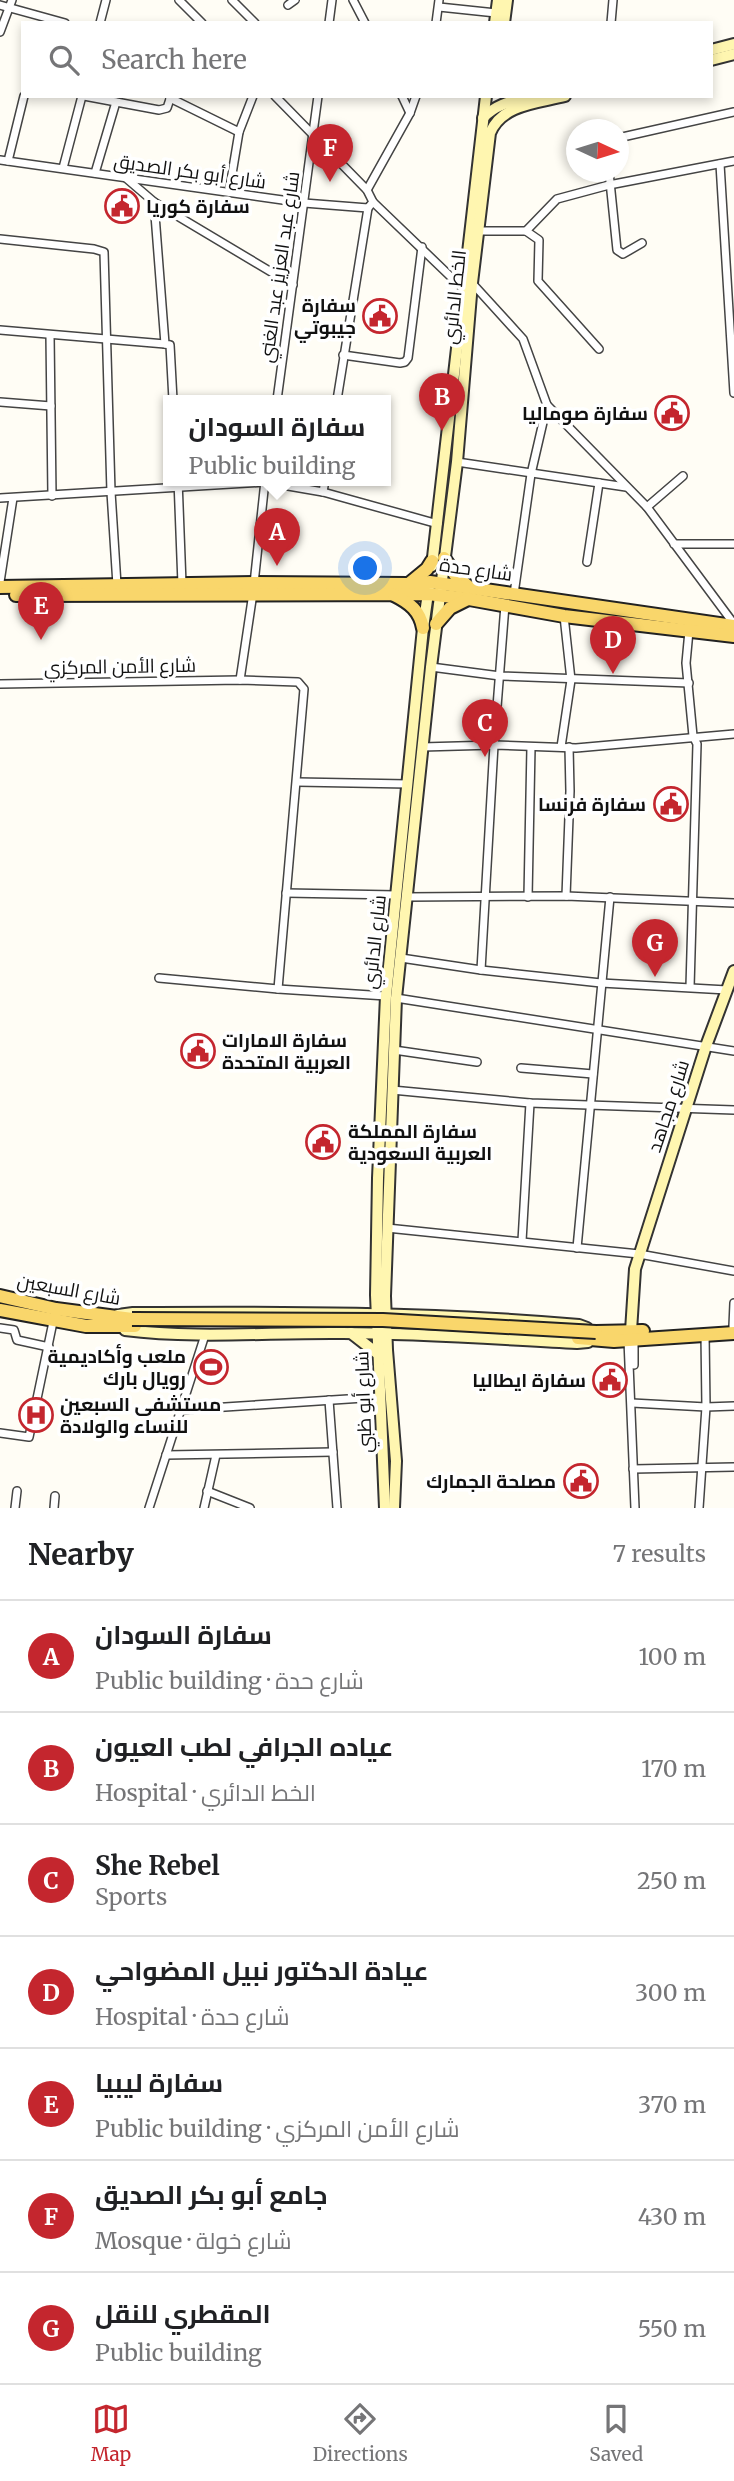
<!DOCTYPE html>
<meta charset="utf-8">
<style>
body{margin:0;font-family:Merriweather,Cairo,serif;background:#f6f6f6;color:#202124}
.compass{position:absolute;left:566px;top:119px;width:63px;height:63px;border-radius:50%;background:#fff;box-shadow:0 4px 10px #0003;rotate:94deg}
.you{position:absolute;left:366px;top:569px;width:24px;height:24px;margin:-18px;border:5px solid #fff;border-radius:50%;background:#1a73e8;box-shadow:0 0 0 10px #1a73e833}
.badge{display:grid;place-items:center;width:46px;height:46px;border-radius:50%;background:#c4262e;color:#fff;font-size:23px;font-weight:700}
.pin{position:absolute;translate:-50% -58px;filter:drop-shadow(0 2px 4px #0008)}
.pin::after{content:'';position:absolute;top:37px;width:24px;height:21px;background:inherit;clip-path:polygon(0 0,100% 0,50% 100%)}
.popup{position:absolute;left:163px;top:395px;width:228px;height:91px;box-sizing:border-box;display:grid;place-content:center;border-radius:0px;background:#fff;filter:drop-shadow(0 2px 5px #0005);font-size:23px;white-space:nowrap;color:#757577}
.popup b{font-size:26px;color:#202124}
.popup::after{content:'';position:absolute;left:50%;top:100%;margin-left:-14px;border:14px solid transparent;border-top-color:#fff}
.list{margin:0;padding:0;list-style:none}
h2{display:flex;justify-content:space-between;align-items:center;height:91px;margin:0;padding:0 28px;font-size:30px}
h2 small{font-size:23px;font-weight:400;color:#757577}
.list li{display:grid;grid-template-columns:46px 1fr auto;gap:21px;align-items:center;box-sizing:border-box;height:112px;padding:0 28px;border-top:2px solid #e0e0e0}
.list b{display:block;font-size:26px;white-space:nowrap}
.list p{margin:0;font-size:23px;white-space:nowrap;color:#757577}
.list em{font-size:23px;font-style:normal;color:#757577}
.icon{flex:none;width:38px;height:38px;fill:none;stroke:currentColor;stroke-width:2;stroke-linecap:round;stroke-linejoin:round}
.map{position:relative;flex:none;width:734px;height:1508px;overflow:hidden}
.search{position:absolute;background:#fff;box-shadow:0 4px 10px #0003;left:21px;right:21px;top:21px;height:77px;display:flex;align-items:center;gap:18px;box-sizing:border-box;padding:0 24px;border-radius:0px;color:#757577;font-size:26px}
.sheet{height:875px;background:#fff}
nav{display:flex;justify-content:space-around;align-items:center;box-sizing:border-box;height:98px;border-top:2px solid #e0e0e0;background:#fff;font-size:19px;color:#757577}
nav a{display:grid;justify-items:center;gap:4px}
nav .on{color:#c4262e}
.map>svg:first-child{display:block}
</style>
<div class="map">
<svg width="734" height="1508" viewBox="0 0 734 1508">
<rect width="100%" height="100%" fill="#fffdf5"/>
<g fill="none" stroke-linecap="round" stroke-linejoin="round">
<g stroke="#444" stroke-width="10">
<g id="street">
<polyline points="179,0 202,23"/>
<polyline points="232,0 255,23"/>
<polyline points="353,0 365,23"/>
<polyline points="0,5 65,23"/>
<polyline points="288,5 295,0"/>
<polyline points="439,7 496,13"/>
<polyline points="100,23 106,0"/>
<polyline points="329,23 332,0"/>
<polyline points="436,23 439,0"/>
<polyline points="611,23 613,0"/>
<polyline points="0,32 12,0"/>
<polyline points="84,96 159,110 167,108 171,96"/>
<polyline points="275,96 367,190 373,202 451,277 464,279"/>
<polyline points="402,96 410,113"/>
<polyline points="170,98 239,132"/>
<polyline points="618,138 734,112"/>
<polyline points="0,160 304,203 368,208 373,202"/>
<polyline points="8,161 24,96"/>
<polyline points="720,164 734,393"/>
<polyline points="63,168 82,96"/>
<polyline points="609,172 617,250 623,254 642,243"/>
<polyline points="95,173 116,102"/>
<polyline points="126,178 154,202 293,285"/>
<polyline points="367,190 410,113 416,96"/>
<polyline points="229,192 239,132 253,96"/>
<polyline points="154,202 165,344 170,345 173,400"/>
<polyline points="476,231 526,231 557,199 609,185 734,161"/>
<polyline points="526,231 539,240 538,281 599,349"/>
<polyline points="0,239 94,249 104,252 111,492 117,585"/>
<polyline points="472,283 523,339 547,405 647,507 734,624"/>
<polyline points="0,330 165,344"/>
<polyline points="50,335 52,496"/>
<polyline points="343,355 400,363 405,362 408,358 422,247"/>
<polyline points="277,400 318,96"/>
<polyline points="337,400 368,208"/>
<polyline points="0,402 51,406"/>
<polyline points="457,462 626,487"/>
<polyline points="178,480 182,584"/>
<polyline points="323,492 325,480"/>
<polyline points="0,498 265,482 323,492 438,524"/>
<polyline points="647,507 683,476"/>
<polyline points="674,544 734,544"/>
<polyline points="587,562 599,483"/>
<polyline points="0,582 13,498"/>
<polyline points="514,594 531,474 547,405"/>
<polyline points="689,631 686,663 693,736 697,744 690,987"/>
<polyline points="431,667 500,676 689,683"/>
<polyline points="240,680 253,593 265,481"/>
<polyline points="0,684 240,680 298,682 304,689 278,989"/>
<polyline points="422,747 494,745 576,748 734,734"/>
<polyline points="561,747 571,680 564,616"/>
<polyline points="297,782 408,784"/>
<polyline points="286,893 396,895"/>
<polyline points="566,896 570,791 569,747"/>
<polyline points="407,897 566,896 734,903"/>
<polyline points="528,897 531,747"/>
<polyline points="401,958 481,970 601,983 727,990"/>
<polyline points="481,970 494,745 505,605"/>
<polyline points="159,978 278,989 386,996"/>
<polyline points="396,998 734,1051"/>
<polyline points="394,1050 477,1062"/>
<polyline points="521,1068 593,1074"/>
<polyline points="392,1090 530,1103 734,1110"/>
<polyline points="387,1228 639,1254 734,1271"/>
<polyline points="522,1241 530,1103"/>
<polyline points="577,1248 610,897"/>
<polyline points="733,1326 734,1303"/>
<polyline points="0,1328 14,1330 17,1340 49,1347"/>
<polyline points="628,1340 635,1508"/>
<polyline points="634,1340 634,1365"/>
<polyline points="329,1400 337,1508"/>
<polyline points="632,1403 706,1407 734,1406"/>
<polyline points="179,1410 379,1397"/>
<polyline points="0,1433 29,1437 53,1322"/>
<polyline points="166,1455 333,1452"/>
<polyline points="633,1469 734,1467"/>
<polyline points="207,1491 250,1508"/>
<polyline points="15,1508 17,1491"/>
<polyline points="54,1508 55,1496"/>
<polyline points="149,1508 205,1335"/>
<polyline points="204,1508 216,1455"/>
<polyline points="699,1508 706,1407 705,1334"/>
</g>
</g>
<g stroke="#333" stroke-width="14">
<g id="secondary">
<polyline points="495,23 498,0"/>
<polyline points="504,23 507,0"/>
<polyline points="711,50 734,44"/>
<polyline points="711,60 734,54"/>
<path d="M483,118C497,103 514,101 533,96"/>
<polyline points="432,566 486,96"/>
<path d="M118,1315L133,1313C282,1312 430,1312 579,1325L587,1328"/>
<path d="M125,1330C197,1339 271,1332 343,1333C421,1333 499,1339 577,1343L588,1342"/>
<polyline points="631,1331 635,1269 706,1046 734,971"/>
<polyline points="351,1333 378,1354"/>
<polyline points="385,1508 376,1295 378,1178 386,996 423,628 429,586"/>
<path d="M394,1508L396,1461L387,1350L385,1296L396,998L431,667L457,462L472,283L490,133C502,104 538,103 565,96"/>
</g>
</g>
<g stroke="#222" stroke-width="16">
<g id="primary">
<polyline points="444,558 456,576 469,587"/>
<polyline points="410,583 427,569 432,561"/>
<polyline points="0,587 254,583 408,584 430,582 734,626"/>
<polyline points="16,595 428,594 469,599 564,616 734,636"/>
<path d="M394,595C410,603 420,611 423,628"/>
<polyline points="436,624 450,608 468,599"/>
<polyline points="0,1296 56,1309 132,1319"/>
<polyline points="0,1310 86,1326 135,1326"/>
<polyline points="596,1332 643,1331"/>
<polyline points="578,1338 614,1341 734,1333"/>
</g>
</g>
<use href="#street" stroke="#fff" stroke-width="7"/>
<use href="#secondary" stroke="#fff6b0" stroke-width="10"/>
<use href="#primary" stroke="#f9d66b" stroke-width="12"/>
<g stroke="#222" stroke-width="16" stroke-linecap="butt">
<polyline id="primary-bridge" points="132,1319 383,1320 596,1332"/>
</g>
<use href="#primary-bridge" stroke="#f9d66b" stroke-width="12"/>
</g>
<defs>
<g id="civic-ring" transform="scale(1.75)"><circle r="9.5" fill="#fff" stroke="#c4262e" stroke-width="1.5"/><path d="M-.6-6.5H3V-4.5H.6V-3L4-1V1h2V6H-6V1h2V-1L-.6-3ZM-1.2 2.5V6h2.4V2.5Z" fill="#c4262e"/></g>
<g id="stadium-ring" transform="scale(1.75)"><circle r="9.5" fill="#fff" stroke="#c4262e" stroke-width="1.5"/><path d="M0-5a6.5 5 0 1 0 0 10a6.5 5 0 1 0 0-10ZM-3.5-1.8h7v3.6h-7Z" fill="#c4262e"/></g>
<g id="hospital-ring" transform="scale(1.75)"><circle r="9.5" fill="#fff" stroke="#c4262e" stroke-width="1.5"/><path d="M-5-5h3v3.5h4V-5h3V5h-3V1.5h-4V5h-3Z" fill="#c4262e"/></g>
</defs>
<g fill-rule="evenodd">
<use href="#civic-ring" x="122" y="206"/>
<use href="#civic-ring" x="380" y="316"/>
<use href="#civic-ring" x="672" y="413"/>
<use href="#civic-ring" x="671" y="804"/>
<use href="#civic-ring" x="198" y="1051"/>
<use href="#civic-ring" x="323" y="1142"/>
<use href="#stadium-ring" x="211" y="1367"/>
<use href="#civic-ring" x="610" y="1380"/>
<use href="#hospital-ring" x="36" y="1415"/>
<use href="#civic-ring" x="581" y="1481"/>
</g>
<g text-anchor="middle" stroke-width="7" stroke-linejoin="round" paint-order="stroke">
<g font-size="19" fill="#111" stroke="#fff">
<text transform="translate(190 171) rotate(8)" y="7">شارع أبو بكر الصديق</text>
<text transform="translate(279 267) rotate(-82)" y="7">شارع عبد العزيز عبد الغني</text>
<text transform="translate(454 297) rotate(-84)" y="7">الخط الدائري</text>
<text transform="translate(476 569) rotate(8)" y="7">شارع حدة</text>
<text transform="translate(120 666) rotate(-1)" y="7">شارع الأمن المركزي</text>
<text transform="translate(374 942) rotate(-84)" y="7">شارع الدائري</text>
<text transform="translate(668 1106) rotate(-72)" y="7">شارع مجاهد</text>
<text transform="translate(69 1289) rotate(10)" y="7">شارع السبعين</text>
<text transform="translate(363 1402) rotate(-92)" y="7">شارع أبو ظبي</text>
</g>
<g font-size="19" font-weight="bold" fill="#111" stroke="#fff" text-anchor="end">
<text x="146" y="213" text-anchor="start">سفارة كوريا</text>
<text x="356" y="312">سفارة<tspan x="356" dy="22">جيبوتي</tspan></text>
<text x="648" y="420">سفارة صوماليا</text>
<text x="646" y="811">سفارة فرنسا</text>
<text x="222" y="1047" text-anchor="start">سفارة الامارات<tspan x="222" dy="22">العربية المتحدة</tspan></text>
<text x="348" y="1138" text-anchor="start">سفارة المملكة<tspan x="348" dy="22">العربية السعودية</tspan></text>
<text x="186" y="1363">ملعب وأكاديمية<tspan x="186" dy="22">رويال بارك</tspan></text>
<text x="586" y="1387">سفارة ايطاليا</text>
<text x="60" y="1411" text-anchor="start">مستشفى السبعين<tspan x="60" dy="22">للنساء والولادة</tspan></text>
<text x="556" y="1488">مصلحة الجمارك</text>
</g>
</g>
</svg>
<svg class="compass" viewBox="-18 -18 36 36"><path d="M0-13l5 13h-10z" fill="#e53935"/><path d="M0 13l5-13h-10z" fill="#757577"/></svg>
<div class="you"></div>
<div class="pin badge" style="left:277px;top:566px">A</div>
<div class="popup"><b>سفارة السودان</b>Public building</div>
<div class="pin badge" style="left:442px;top:431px">B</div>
<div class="pin badge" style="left:485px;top:757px">C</div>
<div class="pin badge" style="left:613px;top:674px">D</div>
<div class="pin badge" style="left:41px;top:640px">E</div>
<div class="pin badge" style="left:330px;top:182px">F</div>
<div class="pin badge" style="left:655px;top:977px">G</div>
<div class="search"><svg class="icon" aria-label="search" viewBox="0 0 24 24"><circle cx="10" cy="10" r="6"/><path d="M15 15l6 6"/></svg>Search here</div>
</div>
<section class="sheet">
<h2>Nearby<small>7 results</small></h2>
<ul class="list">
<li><span class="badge">A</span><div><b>سفارة السودان</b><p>Public building · شارع حدة</p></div><em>100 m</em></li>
<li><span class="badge">B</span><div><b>عياده الجرافي لطب العيون</b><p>Hospital · الخط الدائري</p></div><em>170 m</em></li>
<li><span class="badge">C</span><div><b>She Rebel</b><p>Sports</p></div><em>250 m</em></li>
<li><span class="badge">D</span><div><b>عيادة الدكتور نبيل المضواحي</b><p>Hospital · شارع حدة</p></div><em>300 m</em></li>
<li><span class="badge">E</span><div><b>سفارة ليبيا</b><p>Public building · شارع الأمن المركزي</p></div><em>370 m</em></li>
<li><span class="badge">F</span><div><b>جامع أبو بكر الصديق</b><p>Mosque · شارع خولة</p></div><em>430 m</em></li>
<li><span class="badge">G</span><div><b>المقطري للنقل</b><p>Public building</p></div><em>550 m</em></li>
</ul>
</section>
<nav>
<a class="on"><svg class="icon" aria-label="map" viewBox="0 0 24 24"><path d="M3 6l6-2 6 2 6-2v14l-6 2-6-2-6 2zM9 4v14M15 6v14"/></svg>Map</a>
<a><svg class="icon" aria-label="directions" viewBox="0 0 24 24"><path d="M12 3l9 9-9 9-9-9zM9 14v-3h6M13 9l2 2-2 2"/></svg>Directions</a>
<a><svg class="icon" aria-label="saved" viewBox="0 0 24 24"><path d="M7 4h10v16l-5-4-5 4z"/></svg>Saved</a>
</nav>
